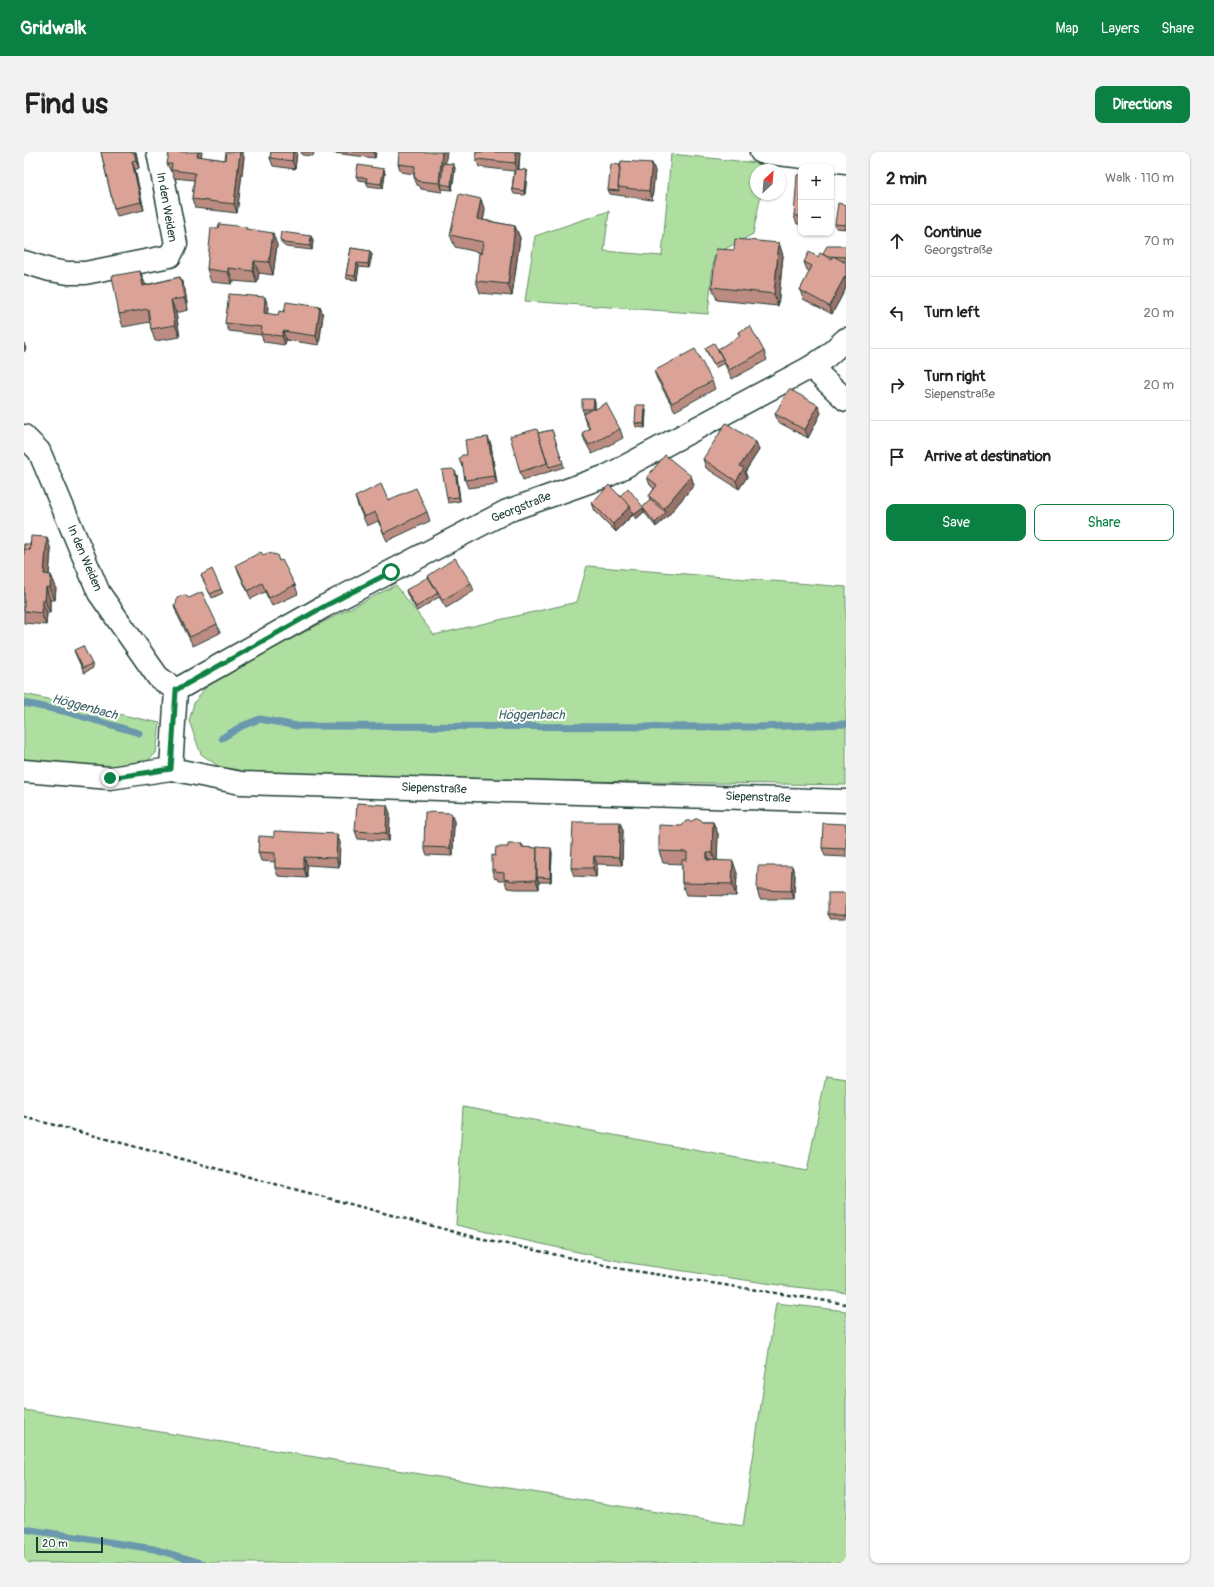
<!DOCTYPE html>
<meta charset="utf-8">
<style>
body{margin:0;font-family:Pangolin,sans-serif;background:#f2f2f2;color:#222}
.controls{position:absolute;right:12px;top:12px;display:grid;overflow:hidden;border-radius:8px;box-shadow:0 1px 3px #0004}
.controls button{width:36px;height:36px;display:grid;place-items:center;padding:0;border:0;border-bottom:1px solid #e0e0e0;background:#fff;color:#222;font:20px sans-serif}
.compass{position:absolute;left:726px;top:12px;width:36px;height:36px;border-radius:50%;background:#fff;box-shadow:0 1px 3px #0004;rotate:26deg}
.scale{position:absolute;left:12px;bottom:10px;width:67px;box-sizing:border-box;padding-left:4px;border:2px solid #1f3d34;border-top:0;font-size:11px;line-height:14px;white-space:nowrap;color:#1f3d34;-webkit-text-stroke:3px #fff;paint-order:stroke}
.stop{position:absolute;width:12px;height:12px;margin:-9px;border:3px solid #0b8043;border-radius:50%;background:#fff}
.stop.end{background:#0b8043;border-color:#fff;box-shadow:0 1px 4px #0008}
.list{margin:0;padding:0;list-style:none}
h2{display:flex;justify-content:space-between;align-items:center;height:52px;margin:0;padding:0 16px;font-size:17px}
h2 small{font-size:13px;font-weight:400;color:#767676}
.list li{display:grid;grid-template-columns:26px 1fr auto;gap:12px;align-items:center;box-sizing:border-box;height:72px;padding:0 16px;border-top:1px solid #e0e0e0}
.list b{display:block;font-size:15px;white-space:nowrap}
.list p{margin:0;font-size:13px;white-space:nowrap;color:#767676}
.list em{font-size:13px;font-style:normal;color:#767676}
.actions{display:flex;gap:8px;padding:12px 16px}
.actions a{flex:1;padding:9px 0;border:1px solid #0b8043;border-radius:8px;text-align:center;font-size:14px;color:#0b8043}
.actions .main{background:#0b8043;color:#fff}
.icon{flex:none;width:22px;height:22px;fill:none;stroke:currentColor;stroke-width:2;stroke-linecap:round;stroke-linejoin:round}
.map{position:relative;flex:none;width:822px;height:1411px;overflow:hidden;border-radius:8px}
header{display:flex;align-items:center;gap:24px;box-sizing:border-box;height:56px;padding:0 20px;background:#0b8043;color:#fff}
header strong{font-size:19px}
nav{display:flex;gap:22px;margin-inline-start:auto;font-size:14px}
.intro{display:flex;align-items:center;justify-content:space-between;box-sizing:border-box;height:96px;padding:0 24px}
h1{margin:0;font-size:28px}
.button{padding:10px 18px;border-radius:8px;background:#0b8043;color:#fff;font-size:14px;font-weight:700}
main{display:flex;gap:24px;padding:0 24px}
aside{flex:1;background:#fff;border-radius:8px;box-shadow:0 1px 3px #0004}
.map>svg:first-child{display:block}
</style>
<header>
<strong>Gridwalk</strong>
<nav><a>Map</a><a>Layers</a><a>Share</a></nav>
</header>
<div class="intro"><h1>Find us</h1><a class="button">Directions</a></div>
<main>
<div class="map">
<svg width="822" height="1411" viewBox="0 0 822 1411">
<rect width="100%" height="100%" fill="#fff"/>
<filter id="ink" filterUnits="userSpaceOnUse"><feTurbulence type="fractalNoise" baseFrequency=".025" numOctaves="2"/><feDisplacementMap in="SourceGraphic" scale="8" xChannelSelector="R" yChannelSelector="G"/><feConvolveMatrix kernelMatrix="1 2 1 2 8 2 1 2 1" color-interpolation-filters="sRGB"/></filter>
<g filter="url(#ink)">
<g fill="#afdfa0" stroke="#678e6a">
<polygon points="647,2 742,12 741,18 732,18 732,42 737,42 729,82 690,103 684,162 501,149 511,84 585,59 580,99 638,104"/>
<polygon points="563,414 822,435 822,633 224,624 200,618 177,602 165,569 170,551 188,527 372,433 410,483 553,450"/>
<polygon points="0,542 136,571 132,601 120,613 89,616 0,609"/>
<polygon points="802,924 822,927 822,1141 755,1133 599,1110 432,1073 439,955 783,1019"/>
<polygon points="752,1151 822,1159 822,1411 0,1411 0,1258 719,1374"/>
</g>
<g fill="none" stroke-linecap="round" stroke-linejoin="round">
<g stroke="#6b98ad" stroke-width="7">
<polyline points="0,551 39,559 115,581"/>
<polyline points="198,586 218,574 236,567 273,574 732,575 822,572"/>
<polyline points="0,1377 130,1397 178,1411"/>
</g>
<g stroke="#1f3d34" stroke-width="25">
<g id="minor">
<polyline points="737,0 822,10"/>
<polyline points="0,110 26,118 44,121 61,121 146,104 152,92 134,0"/>
<polyline points="787,215 822,248"/>
<polyline points="0,284 15,299 75,441 134,525 152,538"/>
<polyline points="152,538 301,454 483,359 585,323 787,215 802,205 822,187"/>
<polyline points="147,617 152,538"/>
<polyline points="0,619 86,626 147,617 217,631 822,649"/>
</g>
</g>
<polyline stroke="#1f3d34" stroke-width="2.5" stroke-dasharray="4 3" stroke-linecap="butt" points="0,965 446,1084 598,1117 822,1152"/>
<use href="#minor" stroke="#fff" stroke-width="22"/>
</g>
<g fill="#bc8c82" stroke="#1f3d34">
<polygon points="77,0 112,0 115,16 111,18 120,58 93,64 90,56"/>
<polygon points="247,0 273,0 271,17 249,14 246,6"/>
<polygon points="277,0 290,0 289,4 278,3"/>
<polygon points="308,0 352,0 351,6 309,1"/>
<polygon points="452,0 496,0 495,17 503,22 501,43 490,42 488,37 490,19 455,15 452,7"/>
<polygon points="177,5 201,8 220,5 213,61 171,56 168,47 170,28 150,26 148,20 147,20 143,12"/>
<polygon points="421,11 429,12 431,16 428,38 418,37 418,40 397,37 396,34 393,33 390,25 390,22 377,20 374,12"/>
<polygon points="628,11 631,19 628,48 586,42 584,38 596,13"/>
<polygon points="360,17 361,22 359,36 344,34 342,29 334,28 332,24"/>
<polygon points="777,23 777,72 773,72 770,64"/>
<polygon points="822,53 822,77 812,76 811,72"/>
<polygon points="461,59 459,68 491,74 496,86 488,144 456,141 452,129 458,101 431,95 426,83"/>
<polygon points="194,76 223,77 253,93 249,123 235,121 233,131 209,129 208,132 187,130 183,117"/>
<polygon points="287,84 289,88 288,98 262,95 258,92 256,87"/>
<polygon points="755,91 759,104 754,154 693,148 688,135 710,98"/>
<polygon points="822,94 822,109 817,109 822,111 822,136 808,162 779,147 776,138 786,120 783,118 780,110 794,105 800,103 799,101"/>
<polygon points="327,96 346,99 348,103 345,116 335,115 333,128 323,127 322,123"/>
<polygon points="116,119 121,133 156,125 161,138 164,158 152,161 156,185 131,189 127,177 126,170 99,175 95,162"/>
<polygon points="244,154 243,162 254,163 260,160 296,155 299,163 295,193 262,188 261,193 240,190 237,183 205,179 201,171"/>
<polygon points="714,180 740,199 743,208 708,227 700,211 691,216 681,196 695,200 716,185"/>
<polygon points="630,219 688,229 691,237 651,259 633,227"/>
<polygon points="570,247 571,251 571,258 596,277 599,286 568,302 561,289 558,281 565,277 562,271 559,262 560,261 558,257"/>
<polygon points="621,253 622,258 621,276 612,275 611,271"/>
<polygon points="797,261 784,286 754,270 751,262"/>
<polygon points="528,278 540,315 499,328 496,320 514,281"/>
<polygon points="464,285 467,293 473,332 444,336 441,328 440,317 438,315 435,307 443,303"/>
<polygon points="732,290 735,298 721,320 723,325 715,337 682,316 679,307"/>
<polygon points="433,323 436,349 424,351 423,346"/>
<polygon points="667,324 670,333 643,365 632,375 620,360 612,367 609,363 592,380 571,359 568,351 596,344 619,355 626,348 625,344 630,337 626,333 623,325"/>
<polygon points="331,345 364,348 403,360 406,369 363,389 354,369 343,374 334,354"/>
<polygon points="0,392 27,398 25,423 27,423 32,435 31,448 26,448 26,461 23,461 22,473 0,471"/>
<polygon points="239,403 255,409 271,433 274,442 248,454 241,440 227,447 215,421 212,413"/>
<polygon points="177,423 197,437 199,441 188,446"/>
<polygon points="404,424 447,431 450,439 422,456 415,445 393,459 383,442 382,438 406,428"/>
<polygon points="152,452 193,472 196,481 169,494 153,462 150,453"/>
<polygon points="50,499 68,512 69,516 60,521"/>
<polygon points="366,661 365,689 334,687 331,679"/>
<polygon points="430,669 429,704 403,703 400,695"/>
<polygon points="679,670 689,670 694,682 693,708 713,721 712,744 662,743 658,731 658,712 639,711 635,699 658,674"/>
<polygon points="822,672 822,705 801,704 798,696"/>
<polygon points="599,678 598,713 573,712 572,725 550,724 547,716"/>
<polygon points="316,690 315,715 283,713 283,726 254,724 251,716 251,710 237,709 234,700"/>
<polygon points="498,692 499,695 528,700 527,730 515,730 515,737 492,737 483,736 481,729 474,729 473,726 471,727 468,719 471,704 484,695"/>
<polygon points="771,723 770,747 736,747 733,738"/>
<polygon points="822,741 822,766 806,766 804,762"/>
</g>
<g fill="#99726a" stroke="#1f3d34">
<polygon points="110,0 112,0 115,16 112,8"/>
<polygon points="174,0 178,0 176,13 173,4"/>
<polygon points="216,0 218,0 220,5 213,61 210,52"/>
<polygon points="269,0 273,0 271,17 268,9"/>
<polygon points="349,0 352,0 351,6"/>
<polygon points="418,0 423,0 418,33 417,32 418,37 418,40 415,31"/>
<polygon points="492,0 496,0 494,20 491,11"/>
<polygon points="108,9 111,18 120,58 117,50"/>
<polygon points="628,11 631,19 628,48 625,39"/>
<polygon points="429,12 431,16 428,38 427,34"/>
<polygon points="360,17 361,22 359,36 357,32"/>
<polygon points="502,18 503,22 501,43 500,39"/>
<polygon points="457,47 461,59 457,79 453,67"/>
<polygon points="491,74 496,86 488,144 484,132"/>
<polygon points="249,81 253,93 249,123 245,110"/>
<polygon points="287,84 289,88 288,98 286,94"/>
<polygon points="755,91 759,104 754,154 750,142"/>
<polygon points="346,99 348,103 345,116 344,112"/>
<polygon points="230,109 235,121 233,131 229,119"/>
<polygon points="333,111 335,115 333,128 331,124"/>
<polygon points="204,116 209,129 208,132 204,120"/>
<polygon points="116,119 121,131 123,146 119,134"/>
<polygon points="821,124 822,128 822,136 808,162 805,154"/>
<polygon points="156,125 161,138 164,158 160,146"/>
<polygon points="241,145 244,154 243,170 240,161"/>
<polygon points="147,148 152,161 156,185 151,173"/>
<polygon points="296,155 299,163 295,193 292,184"/>
<polygon points="259,179 262,188 261,193 258,184"/>
<polygon points="0,191 2,197 0,200"/>
<polygon points="570,247 571,251 571,261 569,257"/>
<polygon points="621,253 622,258 621,276 620,272"/>
<polygon points="794,253 797,261 784,286 781,278"/>
<polygon points="464,285 467,293 473,332 470,324"/>
<polygon points="732,290 735,298 721,320 723,325 715,337 712,329 716,314"/>
<polygon points="431,319 433,323 436,349 435,345"/>
<polygon points="667,324 670,333 643,365 632,375 631,371 642,360 640,356"/>
<polygon points="606,354 609,362 592,380 589,372"/>
<polygon points="619,356 620,360 612,367 611,362"/>
<polygon points="23,385 27,398 24,435 20,422"/>
<polygon points="27,423 32,435 31,448 26,436"/>
<polygon points="22,435 26,448 26,461 21,449"/>
<polygon points="18,449 23,461 22,473 17,461"/>
<polygon points="363,653 366,661 365,689 362,681"/>
<polygon points="427,661 430,669 429,704 426,696"/>
<polygon points="596,670 599,678 598,713 595,705"/>
<polygon points="689,670 694,682 693,713 688,701"/>
<polygon points="313,682 316,690 315,715 312,706"/>
<polygon points="513,696 515,725 513,725 515,730 515,737 512,728"/>
<polygon points="527,696 528,700 527,730 526,726"/>
<polygon points="683,701 688,713 683,708"/>
<polygon points="570,704 573,712 572,725 569,716"/>
<polygon points="280,705 283,713 283,726 280,717"/>
<polygon points="709,709 713,721 712,744 708,732"/>
<polygon points="768,714 771,723 770,747 767,739"/>
</g>
<g fill="#dba397" stroke="#1f3d34">
<polygon points="77,0 110,0 112,8 108,9 117,50 90,56"/>
<polygon points="145,0 174,0 173,4 201,8 202,0 216,0 210,52 168,47 171,21 147,18 148,12 143,12"/>
<polygon points="247,0 269,0 268,9 246,6"/>
<polygon points="375,0 418,0 415,31 394,29 392,26 390,25 391,14 374,12"/>
<polygon points="452,0 492,0 491,11 452,7"/>
<polygon points="597,9 628,11 625,39 594,35"/>
<polygon points="419,11 429,12 427,34 417,32"/>
<polygon points="587,12 596,13 594,35 595,39 584,38"/>
<polygon points="334,13 360,17 357,32 342,30 343,26 332,24"/>
<polygon points="491,17 502,18 500,39 488,37"/>
<polygon points="773,23 777,23 777,64 770,64"/>
<polygon points="435,42 457,47 453,67 491,74 484,132 452,129 455,101 457,102 459,90 426,83"/>
<polygon points="814,51 822,53 822,73 811,72"/>
<polygon points="195,72 222,75 222,77 249,81 245,110 230,109 229,119 204,116 204,120 183,117 187,76 194,76"/>
<polygon points="257,80 287,84 286,94 260,91 256,87"/>
<polygon points="711,87 755,91 750,142 688,135 692,97 710,98"/>
<polygon points="803,94 822,94 822,105 804,104 799,101"/>
<polygon points="327,96 346,99 344,112 333,111 331,124 322,123"/>
<polygon points="785,100 794,105 796,101 807,107 809,104 822,111 822,125 821,124 805,154 776,138 788,114 780,110"/>
<polygon points="116,119 119,134 156,125 160,146 147,148 151,173 127,177 124,157 95,162 88,124"/>
<polygon points="205,142 241,145 240,161 254,163 255,159 260,160 262,150 296,155 292,184 259,179 258,184 237,182 238,175 201,171"/>
<polygon points="726,174 740,199 705,218 694,197 716,184 714,180"/>
<polygon points="690,191 699,207 690,212 681,196"/>
<polygon points="671,197 688,229 648,251 630,219"/>
<polygon points="765,237 794,253 781,278 751,262"/>
<polygon points="558,247 570,247 569,257 558,257"/>
<polygon points="582,251 596,277 565,293 558,281 566,276 559,262 570,256 570,258"/>
<polygon points="612,253 621,253 620,272 611,271"/>
<polygon points="702,271 732,290 716,314 720,316 712,329 679,307"/>
<polygon points="513,277 523,311 496,320 486,284"/>
<polygon points="528,278 539,311 525,315 514,281"/>
<polygon points="464,285 470,324 441,328 438,310 435,307 438,303 443,303 441,288"/>
<polygon points="641,303 667,324 640,356 625,344 633,333 623,325"/>
<polygon points="428,317 431,319 435,345 423,346 418,318"/>
<polygon points="357,332 364,348 392,336 403,360 360,381 351,360 340,365 331,345"/>
<polygon points="585,333 606,354 589,372 568,351"/>
<polygon points="604,336 619,355 626,348 642,360 631,371 619,356 611,362 608,360 606,354 596,344"/>
<polygon points="7,384 23,385 20,422 27,423 26,436 22,435 21,449 18,449 17,461 0,459 0,397 6,398"/>
<polygon points="0,392 6,392 6,398 0,397"/>
<polygon points="237,400 239,403 244,401 253,403 255,409 258,408 271,433 245,446 238,431 224,439 212,413"/>
<polygon points="431,406 447,431 419,448 404,424"/>
<polygon points="188,417 197,437 186,442 177,423"/>
<polygon points="404,425 414,441 392,455 382,438"/>
<polygon points="178,440 193,472 166,485 150,453 152,452 153,446 160,443 165,446"/>
<polygon points="59,494 68,512 59,516 50,498"/>
<polygon points="333,651 363,653 362,681 331,679"/>
<polygon points="401,660 427,661 426,696 400,695"/>
<polygon points="671,667 676,667 679,670 689,670 688,701 683,701 683,708 709,709 708,732 658,731 658,708 663,708 663,700 635,699 635,673 658,674 662,669 668,669"/>
<polygon points="549,670 596,670 595,705 570,704 569,716 547,716"/>
<polygon points="799,671 822,672 822,697 798,696"/>
<polygon points="250,679 313,682 312,706 280,705 280,717 251,716 251,701 234,700 235,684 250,685"/>
<polygon points="484,692 498,692 498,695 513,696 512,728 489,729 480,727 480,721 471,720 471,717 468,719 468,703 471,704 472,695 484,695"/>
<polygon points="513,695 527,696 526,726 513,725"/>
<polygon points="734,714 768,714 767,739 733,738"/>
<rect x="804" y="741" width="18" height="21"/>
</g>
</g>
<g fill="none" stroke-linecap="round" stroke-linejoin="round" filter="url(#ink)">
<polyline stroke="#0b8043" stroke-width="5" points="86,626 147,617 152,538 301,454 367,420"/>
</g>
<g text-anchor="middle" stroke-width="4" stroke-linejoin="round" paint-order="stroke">
<g font-size="12" fill="#1f3d34" stroke="#fff">
<text transform="translate(143 55) rotate(80)" y="4">In den Weiden</text>
<text transform="translate(497 355) rotate(-22)" y="4">Georgstraße</text>
<text transform="translate(61 406) rotate(67)" y="4">In den Weiden</text>
<text transform="translate(410 636) rotate(2)" y="4">Siepenstraße</text>
<text transform="translate(734 645) rotate(2)" y="4">Siepenstraße</text>
</g>
<g font-size="13" font-style="italic" fill="#3f6366" stroke="#fff">
<text transform="translate(61 554) rotate(15)" y="5">Höggenbach</text>
<text x="507" y="567">Höggenbach</text>
</g>
</g>
</svg>
<div class="controls">
<button>+</button>
<button>−</button>
</div>
<svg class="compass" viewBox="-18 -18 36 36"><path d="M0-13l5 13h-10z" fill="#e53935"/><path d="M0 13l5-13h-10z" fill="#767676"/></svg>
<div class="scale">20 m</div>
<div class="stop" style="left:367px;top:420px"></div>
<div class="stop end" style="left:86px;top:626px"></div>
</div>
<aside>
<h2>2 min<small>Walk · 110 m</small></h2>
<ul class="list">
<li><svg class="icon" aria-label="ahead" viewBox="0 0 24 24"><path d="M12 20V5M6 11l6-6 6 6"/></svg><div><b>Continue</b><p>Georgstraße</p></div><em>70 m</em></li>
<li><svg class="icon" aria-label="left" viewBox="0 0 24 24"><path d="M17 20v-9H6M10 6l-5 5 5 5"/></svg><div><b>Turn left</b></div><em>20 m</em></li>
<li><svg class="icon" aria-label="right" viewBox="0 0 24 24"><path d="M7 20v-9h11M14 6l5 5-5 5"/></svg><div><b>Turn right</b><p>Siepenstraße</p></div><em>20 m</em></li>
<li><svg class="icon" aria-label="arrive" viewBox="0 0 24 24"><path d="M6 21V4h12l-3 4 3 4H6"/></svg><div><b>Arrive at destination</b></div></li>
</ul>
<div class="actions"><a class="main">Save</a><a>Share</a></div>
</aside>
</main>
